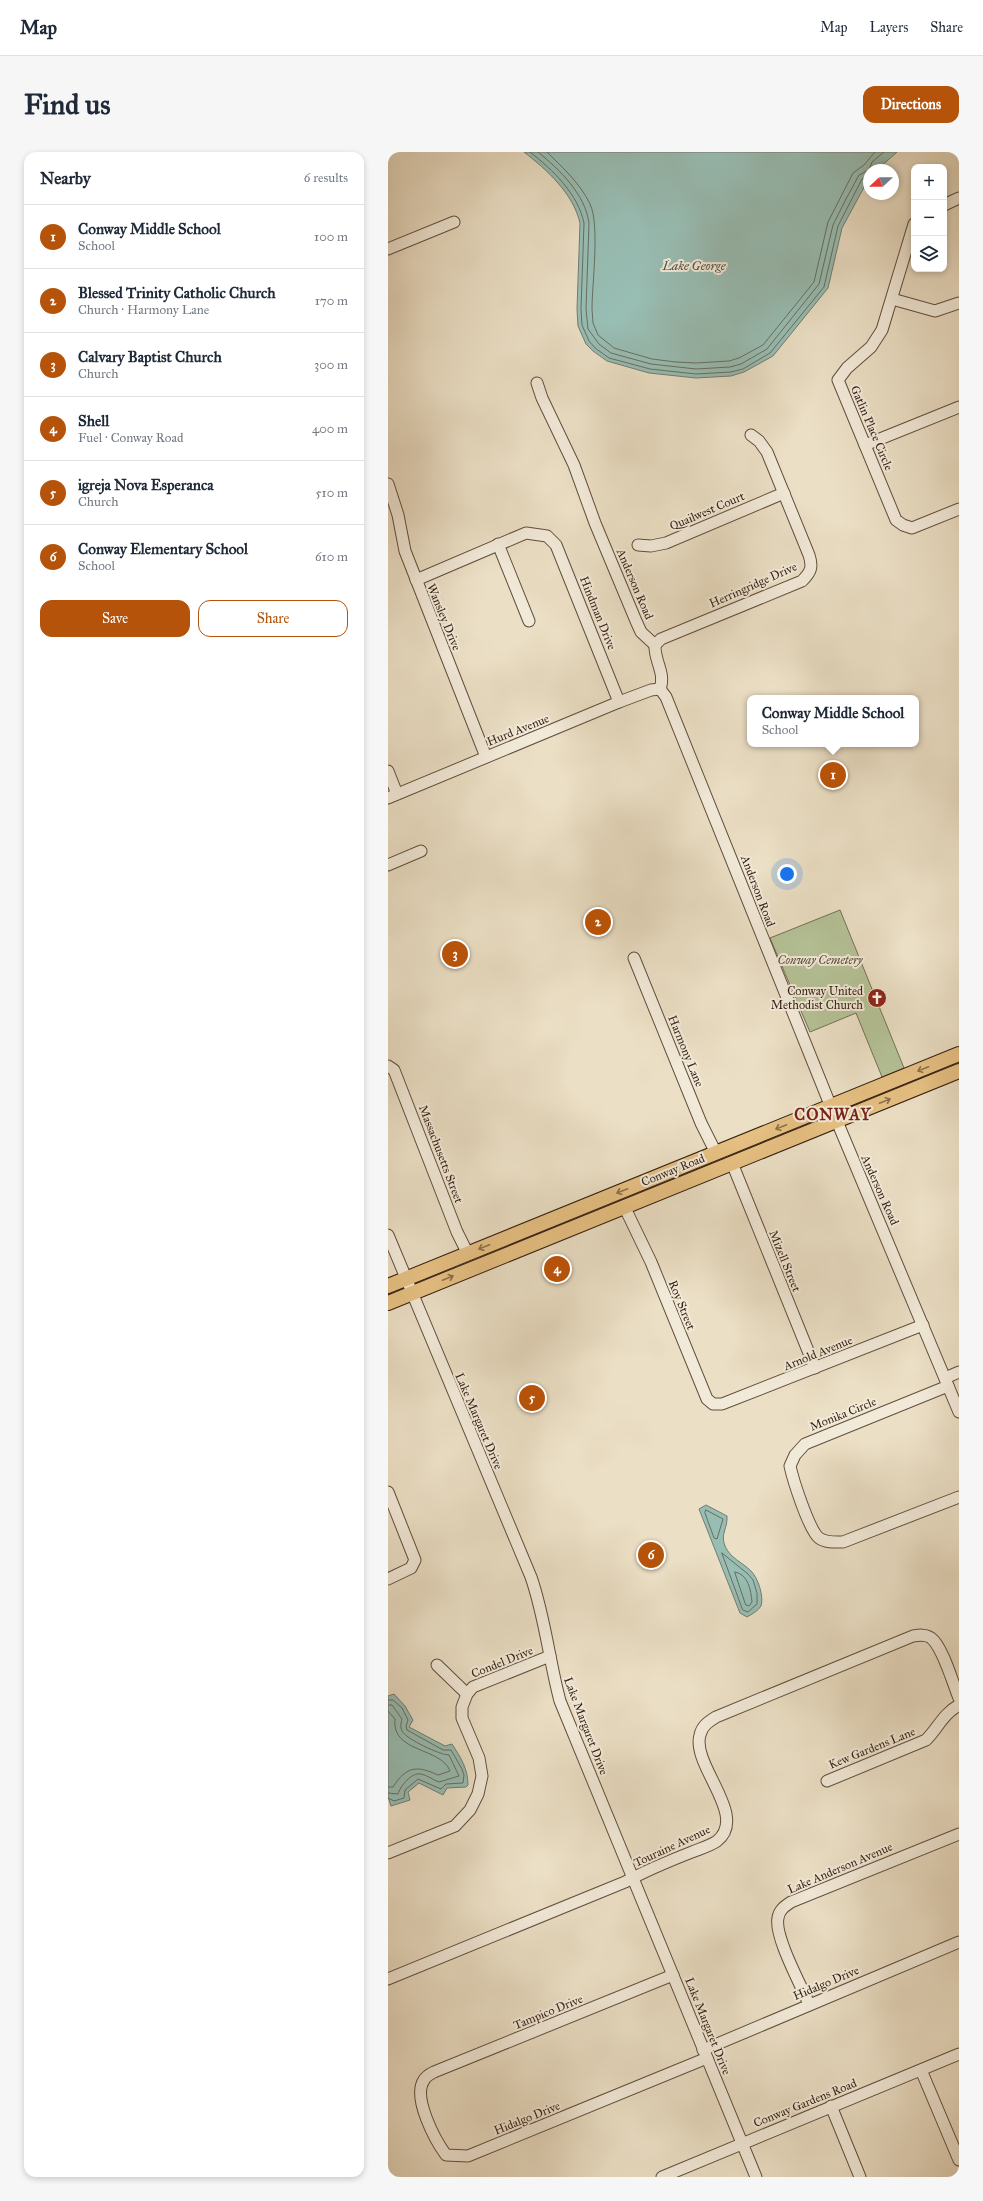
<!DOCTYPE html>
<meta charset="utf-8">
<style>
body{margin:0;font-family:"IM FELL Great Primer",serif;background:#f6f6f7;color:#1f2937}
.controls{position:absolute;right:12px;top:12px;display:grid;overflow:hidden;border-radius:8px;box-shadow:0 2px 6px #0003}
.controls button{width:36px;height:36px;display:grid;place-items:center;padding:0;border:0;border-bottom:1px solid #e0e1e3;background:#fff;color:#1f2937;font:20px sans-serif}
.compass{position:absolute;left:475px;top:12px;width:36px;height:36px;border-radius:50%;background:#fff;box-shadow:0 2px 6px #0003;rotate:248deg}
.you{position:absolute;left:399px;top:722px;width:14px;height:14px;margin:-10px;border:3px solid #fff;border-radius:50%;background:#1a73e8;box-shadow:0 0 0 6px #1a73e833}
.badge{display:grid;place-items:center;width:26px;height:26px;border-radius:50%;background:#b45309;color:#fff;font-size:13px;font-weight:700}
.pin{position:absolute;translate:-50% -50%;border:2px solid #fff;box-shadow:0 1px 4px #0006}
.popup{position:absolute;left:359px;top:543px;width:172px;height:52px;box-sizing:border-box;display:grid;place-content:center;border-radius:8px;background:#fff;filter:drop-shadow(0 1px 3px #0005);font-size:13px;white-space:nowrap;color:#747a83}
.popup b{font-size:15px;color:#1f2937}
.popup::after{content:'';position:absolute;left:50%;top:100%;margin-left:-8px;border:8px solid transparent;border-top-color:#fff}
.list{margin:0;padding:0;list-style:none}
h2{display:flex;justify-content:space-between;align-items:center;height:52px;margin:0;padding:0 16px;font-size:17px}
h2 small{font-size:13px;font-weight:400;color:#747a83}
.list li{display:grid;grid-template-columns:26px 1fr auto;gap:12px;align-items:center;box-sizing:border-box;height:64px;padding:0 16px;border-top:1px solid #e0e1e3}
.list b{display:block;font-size:15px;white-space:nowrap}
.list p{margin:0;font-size:13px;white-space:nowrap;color:#747a83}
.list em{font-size:13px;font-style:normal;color:#747a83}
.actions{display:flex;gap:8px;padding:12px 16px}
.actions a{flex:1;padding:9px 0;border:1px solid #b45309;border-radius:12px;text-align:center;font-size:14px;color:#b45309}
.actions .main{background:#b45309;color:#fff}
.icon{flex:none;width:22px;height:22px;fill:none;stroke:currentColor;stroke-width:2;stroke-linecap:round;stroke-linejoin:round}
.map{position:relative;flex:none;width:571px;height:2025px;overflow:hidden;border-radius:12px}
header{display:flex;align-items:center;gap:24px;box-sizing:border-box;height:56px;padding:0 20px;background:#fff;border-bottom:1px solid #e0e1e3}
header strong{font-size:19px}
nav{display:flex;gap:22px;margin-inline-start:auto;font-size:14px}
.intro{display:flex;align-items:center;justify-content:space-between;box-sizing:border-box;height:96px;padding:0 24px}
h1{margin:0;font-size:28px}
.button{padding:10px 18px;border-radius:12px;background:#b45309;color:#fff;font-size:14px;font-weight:700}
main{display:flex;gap:24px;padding:0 24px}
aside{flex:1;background:#fff;border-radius:12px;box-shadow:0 2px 6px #0003}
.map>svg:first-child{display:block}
</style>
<header>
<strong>Map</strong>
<nav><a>Map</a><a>Layers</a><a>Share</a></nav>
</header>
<div class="intro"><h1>Find us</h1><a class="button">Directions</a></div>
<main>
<aside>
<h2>Nearby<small>6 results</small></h2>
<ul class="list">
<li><span class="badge">1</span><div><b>Conway Middle School</b><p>School</p></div><em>100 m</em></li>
<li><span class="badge">2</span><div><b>Blessed Trinity Catholic Church</b><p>Church · Harmony Lane</p></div><em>170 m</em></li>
<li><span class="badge">3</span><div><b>Calvary Baptist Church</b><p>Church</p></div><em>300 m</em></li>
<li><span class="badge">4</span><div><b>Shell</b><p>Fuel · Conway Road</p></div><em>400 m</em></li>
<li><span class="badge">5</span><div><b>igreja Nova Esperanca</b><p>Church</p></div><em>510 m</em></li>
<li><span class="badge">6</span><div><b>Conway Elementary School</b><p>School</p></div><em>610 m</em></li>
</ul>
<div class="actions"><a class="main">Save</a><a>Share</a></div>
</aside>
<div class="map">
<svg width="571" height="2025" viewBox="0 0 571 2025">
<rect width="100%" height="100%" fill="#ebdfc5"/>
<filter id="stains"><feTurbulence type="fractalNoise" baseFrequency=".005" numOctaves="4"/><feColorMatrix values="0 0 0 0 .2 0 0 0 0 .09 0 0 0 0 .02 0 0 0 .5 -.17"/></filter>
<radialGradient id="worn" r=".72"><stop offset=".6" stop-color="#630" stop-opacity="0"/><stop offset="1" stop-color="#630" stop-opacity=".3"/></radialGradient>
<polygon fill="#b5c297" stroke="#747054" points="452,758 516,916 494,925 468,861 422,880 382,786"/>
<g fill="#98bdb3" stroke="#707d72">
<path d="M136,0H509L489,18H481V26L454,76L440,136L385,204L356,220L343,224L308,226L261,221L219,209L205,199L198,192L190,174L189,157L192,71C185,41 159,18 136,0Z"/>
<path d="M318,1353L339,1364C340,1376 332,1382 337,1394C342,1406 354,1410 363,1419C370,1426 376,1444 373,1454C370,1459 364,1462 359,1465L352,1461L311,1357Z"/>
<path d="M6,1542L17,1554L25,1568L21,1575L57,1594L64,1592C73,1606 80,1617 80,1633L78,1635L59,1636L55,1643L31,1631L20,1640L22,1648L3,1654L0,1645V1544Z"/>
</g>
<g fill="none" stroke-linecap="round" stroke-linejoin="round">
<g stroke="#666e62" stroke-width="1">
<path d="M142,0C165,18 190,42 196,71L193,157L194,173L201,189L207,196L221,206L262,217L308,222L343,220L355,217L382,201L436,135L450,74L474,27L481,23"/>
<path d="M150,0C172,18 197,42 201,71L198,157L200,177L211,192L223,201L263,212L308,217L342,215L353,212L379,197L431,132L445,73L458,47L471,23L481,18L484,10L496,0"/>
<path d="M159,0C175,16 192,31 202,52C212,73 204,132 204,157L205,171L210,183L226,196L264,207L288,210L308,211L341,209L351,206L375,193L426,130L440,70L465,21L476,13L487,0"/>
<polygon points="318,1358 335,1367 329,1387 326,1386 317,1361"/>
<polygon points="334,1401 360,1422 365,1428 369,1441 369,1452 360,1460 355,1458"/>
<path d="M347,1420C360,1422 363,1438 364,1450L361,1454L358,1453Z"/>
<polyline points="0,1548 5,1548 14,1556 20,1568 18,1574 19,1578 55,1598 63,1598 74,1617 76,1623 75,1631 58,1632 53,1637 30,1627 17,1638 16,1646 6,1649 0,1646"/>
<path d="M0,1553H4L14,1567C13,1571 12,1575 14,1579C18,1587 52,1603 61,1603L71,1624L51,1630C45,1628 39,1623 33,1622C23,1620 12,1635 10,1642L0,1641"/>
<path d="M0,1559L7,1567C3,1601 53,1595 62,1619L50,1623C30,1614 19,1613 5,1635H0"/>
</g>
<g stroke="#614e3e" stroke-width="13">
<g id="minor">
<polyline points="556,53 571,46"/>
<polyline points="526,72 494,178 483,195 459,216 450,228 508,368 515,373 524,376 571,357"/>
<polyline points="0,97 66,70"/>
<polyline points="504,147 547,159 571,151"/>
<polyline points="149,231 154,246 186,313 207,371 248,469 253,480 267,493"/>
<polyline points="477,293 571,255"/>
<polyline points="0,332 10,363 17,399 98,605"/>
<polyline points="110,392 141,469"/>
<polyline points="250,393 263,394 278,391 396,341"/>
<polyline points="28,428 138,381 159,384 168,393 231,550"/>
<path d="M267,493L273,487L414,429C423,420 425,415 421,403L379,300L371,289L363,283"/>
<path d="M267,493C266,509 278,521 272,537"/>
<polyline points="272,537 278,545 443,955 571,1260"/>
<polyline points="0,619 9,642"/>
<polyline points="0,646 231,550 263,538 272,537"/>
<polyline points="0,713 33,699"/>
<polyline points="246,806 313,971 328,1001"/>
<polyline points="0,914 6,918 69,1080 80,1102"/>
<polyline points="344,1011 427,1216"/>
<polyline points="236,1054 263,1110 319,1247 325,1252 334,1252 535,1173"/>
<path d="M0,1083L143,1425C157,1465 161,1508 172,1549L368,2025"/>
<polyline points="557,1226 571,1220"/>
<path d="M560,1234L417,1292L407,1303L402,1314C405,1328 421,1378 431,1386C438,1391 448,1390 455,1390L571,1345"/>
<polyline points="0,1340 27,1408 23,1416 0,1427"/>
<polyline points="49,1513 79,1542"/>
<path d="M439,1629L538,1588C550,1576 555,1562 571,1553"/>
<polyline points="0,1701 67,1674 82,1658 90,1642 94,1624 91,1606 74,1566 74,1555 79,1542 85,1535 162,1504"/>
<path d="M285,1823L46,1920C42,1922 38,1924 36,1928C24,1945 47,1988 58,2003L80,2004L319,1906"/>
<path d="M0,1827L237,1730C259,1718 281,1709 304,1700C311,1697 322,1694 329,1689C361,1664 303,1613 312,1583C314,1574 320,1570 328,1565L525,1484C531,1483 538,1482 543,1486C555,1495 565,1532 571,1546"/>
<path d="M421,1852C413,1833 386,1784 390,1766C391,1758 397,1754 403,1750L571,1682"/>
<polyline points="315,1898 571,1790"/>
<polyline points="533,1918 571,2008"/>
<polyline points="443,1954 472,2025"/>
<polyline points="274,2025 571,1902"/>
</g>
</g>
<g stroke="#331e11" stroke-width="16">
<g id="major">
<polyline points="0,1134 571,902"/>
<polyline points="0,1151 571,919"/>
</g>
</g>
<use href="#minor" stroke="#f2ead9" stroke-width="11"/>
<use href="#major" stroke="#e6c082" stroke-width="14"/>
</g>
<defs><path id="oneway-shaft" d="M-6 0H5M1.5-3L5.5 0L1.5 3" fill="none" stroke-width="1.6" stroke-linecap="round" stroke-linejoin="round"/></defs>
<g stroke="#8c6f4a">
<use href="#oneway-shaft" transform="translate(535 917) rotate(158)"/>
<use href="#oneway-shaft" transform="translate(497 949) rotate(-22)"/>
<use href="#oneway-shaft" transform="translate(393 975) rotate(158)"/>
<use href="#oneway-shaft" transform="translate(234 1039) rotate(158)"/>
<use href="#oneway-shaft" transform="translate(96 1095) rotate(158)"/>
<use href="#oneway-shaft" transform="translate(60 1126) rotate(-22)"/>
</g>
<defs>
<g id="church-disc" transform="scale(1)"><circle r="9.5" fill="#8f2418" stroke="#f2ead9"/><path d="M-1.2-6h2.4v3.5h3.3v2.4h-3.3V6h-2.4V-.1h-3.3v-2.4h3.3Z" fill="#fff"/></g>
</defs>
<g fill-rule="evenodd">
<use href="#church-disc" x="489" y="846"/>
</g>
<g text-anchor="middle" stroke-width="4" stroke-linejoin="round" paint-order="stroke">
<g font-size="12" fill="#331e11" stroke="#f2ead9">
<text transform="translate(484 276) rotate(67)" y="4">Gatlin Place Circle</text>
<text transform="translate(319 359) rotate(-23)" y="4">Quailwest Court</text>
<text transform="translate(247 432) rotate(67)" y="4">Anderson Road</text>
<text transform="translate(365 433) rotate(-24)" y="4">Herringridge Drive</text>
<text transform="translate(210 461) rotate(68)" y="4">Hindman Drive</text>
<text transform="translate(56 465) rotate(68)" y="4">Wansley Drive</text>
<text transform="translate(130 578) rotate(-22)" y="4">Hurd Avenue</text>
<text transform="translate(370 739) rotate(69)" y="4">Anderson Road</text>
<text transform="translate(298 899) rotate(68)" y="4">Harmony Lane</text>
<text transform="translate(53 1002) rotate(69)" y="4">Massachusetts Street</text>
<text transform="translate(285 1018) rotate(-22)" y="4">Conway Road</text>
<text transform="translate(492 1038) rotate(66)" y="4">Anderson Road</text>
<text transform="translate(397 1109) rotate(68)" y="4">Mizell Street</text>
<text transform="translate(294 1153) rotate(68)" y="4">Roy Street</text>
<text transform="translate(430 1201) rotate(-22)" y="4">Arnold Avenue</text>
<text transform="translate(455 1262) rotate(-22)" y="4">Monika Circle</text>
<text transform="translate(91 1269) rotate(67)" y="4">Lake Margaret Drive</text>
<text transform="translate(114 1510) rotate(-22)" y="4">Condel Drive</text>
<text transform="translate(198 1574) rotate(69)" y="4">Lake Margaret Drive</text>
<text transform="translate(484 1596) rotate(-22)" y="4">Kew Gardens Lane</text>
<text transform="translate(284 1694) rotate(-25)" y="4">Touraine Avenue</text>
<text transform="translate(452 1716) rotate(-23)" y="4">Lake Anderson Avenue</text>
<text transform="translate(438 1831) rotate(-23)" y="4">Hidalgo Drive</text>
<text transform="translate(160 1860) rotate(-22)" y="4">Tampico Drive</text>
<text transform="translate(320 1874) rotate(68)" y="4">Lake Margaret Drive</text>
<text transform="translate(417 1951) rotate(-22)" y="4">Conway Gardens Road</text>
<text transform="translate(139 1966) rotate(-22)" y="4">Hidalgo Drive</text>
</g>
<g font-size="12" font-style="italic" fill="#5a4f39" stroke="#f2ead9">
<text x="432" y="812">Conway Cemetery</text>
</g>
<g font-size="12" fill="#331e11" stroke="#f2ead9" text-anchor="end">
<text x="475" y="843">Conway United<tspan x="475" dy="14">Methodist Church</tspan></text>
</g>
<g font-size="13" font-style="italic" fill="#514e42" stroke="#f2ead9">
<text x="306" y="118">Lake George</text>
</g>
<g font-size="16" font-weight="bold" letter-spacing="1" fill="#7a1f14" stroke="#f2ead9">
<text x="445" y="968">CONWAY</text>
</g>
</g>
<rect width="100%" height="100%" filter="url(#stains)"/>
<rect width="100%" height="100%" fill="url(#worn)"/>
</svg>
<div class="controls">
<button>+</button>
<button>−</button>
<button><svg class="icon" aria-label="layers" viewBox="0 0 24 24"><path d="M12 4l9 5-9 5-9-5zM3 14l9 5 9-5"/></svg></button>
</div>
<svg class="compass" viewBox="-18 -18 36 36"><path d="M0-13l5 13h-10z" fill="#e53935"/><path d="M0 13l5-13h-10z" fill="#747a83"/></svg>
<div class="you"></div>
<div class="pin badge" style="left:445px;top:623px">1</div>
<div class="popup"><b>Conway Middle School</b>School</div>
<div class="pin badge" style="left:210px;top:770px">2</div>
<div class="pin badge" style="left:67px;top:802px">3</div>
<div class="pin badge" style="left:169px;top:1117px">4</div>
<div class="pin badge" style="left:144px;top:1246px">5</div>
<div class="pin badge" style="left:263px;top:1403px">6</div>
</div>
</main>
